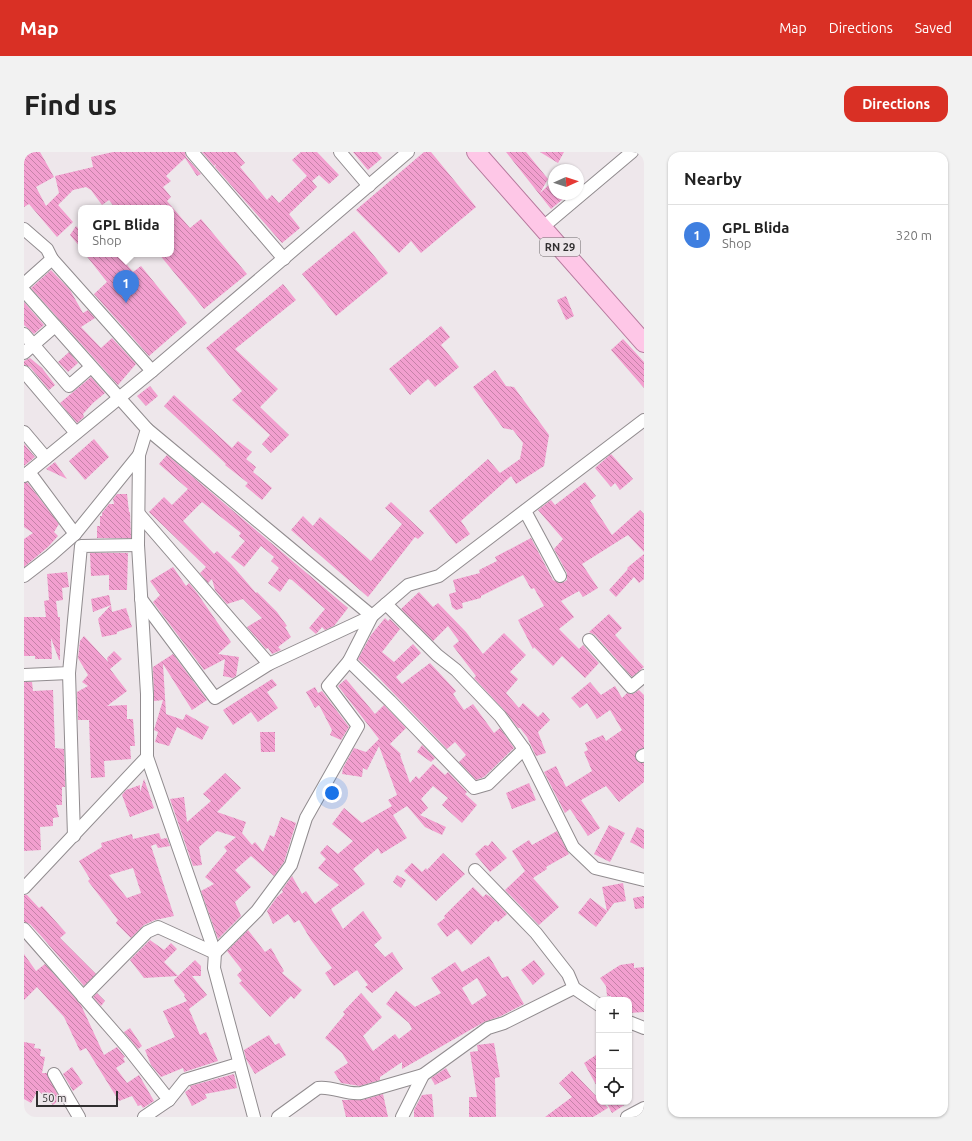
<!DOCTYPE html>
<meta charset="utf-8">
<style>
body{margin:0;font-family:Ubuntu,sans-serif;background:#f2f2f2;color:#222}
.controls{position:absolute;right:12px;bottom:12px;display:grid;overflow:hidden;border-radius:8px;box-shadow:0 1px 3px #0004}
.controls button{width:36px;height:36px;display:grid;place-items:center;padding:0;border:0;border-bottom:1px solid #e0e0e0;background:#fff;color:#222;font:20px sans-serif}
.compass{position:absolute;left:524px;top:12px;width:36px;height:36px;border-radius:50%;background:#fff;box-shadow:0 1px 3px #0004;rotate:87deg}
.scale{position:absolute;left:12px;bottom:10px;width:82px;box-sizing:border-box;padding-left:4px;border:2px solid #312f30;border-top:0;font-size:11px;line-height:14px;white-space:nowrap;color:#312f30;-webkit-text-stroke:3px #eee7eb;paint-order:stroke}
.you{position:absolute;left:308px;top:641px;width:14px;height:14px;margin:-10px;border:3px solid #fff;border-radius:50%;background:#1a73e8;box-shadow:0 0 0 6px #1a73e833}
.badge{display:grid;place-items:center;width:26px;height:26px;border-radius:50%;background:#d93025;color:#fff;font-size:13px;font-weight:700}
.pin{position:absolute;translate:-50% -33px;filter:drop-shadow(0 1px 2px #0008)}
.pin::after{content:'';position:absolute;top:21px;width:14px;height:12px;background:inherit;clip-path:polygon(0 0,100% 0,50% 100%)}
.popup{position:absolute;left:54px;top:53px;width:96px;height:52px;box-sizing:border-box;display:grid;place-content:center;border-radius:8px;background:#fff;filter:drop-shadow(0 1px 3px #0005);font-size:13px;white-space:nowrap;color:#767676}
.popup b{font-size:15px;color:#222}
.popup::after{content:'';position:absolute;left:50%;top:100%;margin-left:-8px;border:8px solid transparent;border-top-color:#fff}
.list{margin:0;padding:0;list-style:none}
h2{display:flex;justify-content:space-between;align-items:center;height:52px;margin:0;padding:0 16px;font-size:17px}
h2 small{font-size:13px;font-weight:400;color:#767676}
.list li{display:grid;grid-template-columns:26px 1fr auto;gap:12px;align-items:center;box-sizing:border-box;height:60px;padding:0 16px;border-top:1px solid #e0e0e0}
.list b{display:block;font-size:15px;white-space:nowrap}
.list p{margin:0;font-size:13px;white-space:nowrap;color:#767676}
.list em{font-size:13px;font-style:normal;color:#767676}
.icon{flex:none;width:22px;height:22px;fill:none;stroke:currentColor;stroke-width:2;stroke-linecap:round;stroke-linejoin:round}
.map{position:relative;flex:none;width:620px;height:965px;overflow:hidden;border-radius:12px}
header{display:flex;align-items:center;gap:24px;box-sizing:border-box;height:56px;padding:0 20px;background:#d93025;color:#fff}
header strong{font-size:19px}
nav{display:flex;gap:22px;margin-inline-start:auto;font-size:14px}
.intro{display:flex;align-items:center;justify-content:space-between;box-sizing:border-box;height:96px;padding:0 24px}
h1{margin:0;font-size:28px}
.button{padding:10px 18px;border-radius:12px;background:#d93025;color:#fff;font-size:14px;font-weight:700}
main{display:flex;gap:24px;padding:0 24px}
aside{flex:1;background:#fff;border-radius:12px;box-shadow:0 1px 3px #0004}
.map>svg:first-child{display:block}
</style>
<header>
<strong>Map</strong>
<nav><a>Map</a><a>Directions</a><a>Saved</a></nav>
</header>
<div class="intro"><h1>Find us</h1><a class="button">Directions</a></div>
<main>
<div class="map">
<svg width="620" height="965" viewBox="0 0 620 965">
<defs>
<pattern id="building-back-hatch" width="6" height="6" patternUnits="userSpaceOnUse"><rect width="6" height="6" fill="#f29fcf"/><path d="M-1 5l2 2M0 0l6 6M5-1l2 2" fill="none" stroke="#c582a8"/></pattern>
</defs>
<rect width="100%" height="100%" fill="#eee7eb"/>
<g fill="url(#building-back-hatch)" fill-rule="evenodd">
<polygon points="0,0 16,0 30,25 12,35 22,54 35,41 31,24 69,15 67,5 89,0 161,0 162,5 177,22 173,24 161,6 142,24 147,29 139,35 147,45 143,49 166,76 177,67 223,122 180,157 135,102 147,102 147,56 91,56 85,48 78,53 67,38 62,35 49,38 34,53 49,70 33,85 5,52 0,55"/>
<polygon points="178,0 212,0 221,11 216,15 243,48 248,43 255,51 283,24 268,8 277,0 293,0 315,23 305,32 295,23 288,29 293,35 265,62 276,76 258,91 191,15 192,12 190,14"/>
<polygon points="329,0 353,0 358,6 344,18"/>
<polygon points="400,0 407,0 452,55 397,101 387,89 375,101 332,58"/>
<polygon points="482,0 502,0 524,27 516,41 530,28 530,42 545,42 527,57"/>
<polygon points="516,0 540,0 534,11"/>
<polygon points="52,74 57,80 57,96 46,83"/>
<polygon points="330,79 364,121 312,164 278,122"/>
<polygon points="61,102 94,102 109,120 117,114 163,171 125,204 70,142 83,130"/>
<polygon points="27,118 46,138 59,161 64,158 71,166 57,175 77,196 88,186 112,212 94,233 7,136"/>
<polygon points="259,132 272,148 211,197 254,237 236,255 265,283 247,301 238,292 246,283 208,248 218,239 182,196"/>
<polygon points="542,144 550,164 542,168 533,148"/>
<polygon points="0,150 20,173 10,182 0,173"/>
<polygon points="417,174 426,185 417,193 435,215 411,235 404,227 386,243 365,217"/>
<polygon points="599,187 620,210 620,236 587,198"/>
<polygon points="45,200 54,211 44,220 34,210"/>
<polygon points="6,206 18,216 31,233 25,238 6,215 0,213 0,209"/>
<polygon points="471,218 482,234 490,235 525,283 520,314 492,332 487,324 437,369 446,382 432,392 405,359 464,307 476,321 496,307 499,291 489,278 479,276 449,235"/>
<polygon points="67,225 81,241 69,251 59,262 60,265 53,271 36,251"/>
<polygon points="126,234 134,244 122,254 113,244"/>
<polygon points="150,243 208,296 214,289 228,300 222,307 232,315 229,320 248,336 238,348 221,334 224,331 201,313 202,312 140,254"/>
<polygon points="70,287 85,305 61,328 45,309"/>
<polygon points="0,292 11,305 0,314"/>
<polygon points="587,302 609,327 596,338 591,331 587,335 571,316"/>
<polygon points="143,303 324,456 310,474 301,478 298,475 292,482 285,476 301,457 268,428 265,427 256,440 244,431 255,416 247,409 250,405 237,394 220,415 207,405 221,389 215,384 217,381 178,350 159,369 190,402 193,399 207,412 232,441 233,440 253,460 263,474 261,475 267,485 254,495 257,498 248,502 244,496 242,497 223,475 238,466 219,447 203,452 191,438 188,427 184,431 176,421 182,415 125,360 140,345 148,353 164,337 135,312"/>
<polygon points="31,310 43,327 22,317"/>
<polygon points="3,330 35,372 30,380 34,384 24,395 0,415 0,387 9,381 0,375 0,331"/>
<polygon points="561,330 572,344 566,349 588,383 616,358 620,362 620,400 604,383 558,412 574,436 559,445 555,439 537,449 550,465 535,477 555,497 559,493 575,511 561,526 538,504 529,514 510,495 509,497 494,468 520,454 510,436 507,437 499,423 457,444 457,446 438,451 439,456 432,458 428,455 425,442 432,440 429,428 456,421 455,418 473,409 471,405 507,386 529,428 535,431 540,430 543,428 543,421 530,397 539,387 514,358 527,348 531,353"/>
<polygon points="93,342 103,342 105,360 106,360 107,386 73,386 73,374 76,374 76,364 78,364 78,361 85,352 90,352 89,347"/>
<polygon points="367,350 400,381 394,387 391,385 344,445 267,378 279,364 289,374 296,365 347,409 378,372 361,356"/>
<polygon points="66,401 104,401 103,438 85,438 85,423 67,424"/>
<polygon points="620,402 620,427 615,431 610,425 592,445 585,438 604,417 603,416"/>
<polygon points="149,415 162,434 165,431 173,441 207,490 194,502 215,505 212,524 209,526 199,524 201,507 180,518 129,450 136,443 126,429"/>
<polygon points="43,420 45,435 38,436 39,448 32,449 34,465 36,465 36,508 35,508 27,486 28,507 11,507 11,504 0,504 0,465 22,465 20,449 25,448 23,422"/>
<polygon points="395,440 409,455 414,451 442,480 459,502 480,481 502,503 486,520 494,527 482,541 495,556 499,551 514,565 519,560 526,568 514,580 522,601 512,604 503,585 496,576 494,576 481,559 450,526 452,524 429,494 435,489 424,474 409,489 377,457"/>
<polygon points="85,443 87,453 69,460 67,447"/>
<polygon points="87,453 88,460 102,456 108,475 93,480 93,482 78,485 74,467"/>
<polygon points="585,462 598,476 591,483 620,515 608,525 571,483 565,480"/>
<polygon points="361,466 364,469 366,467 376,477 358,500 370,510 389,492 397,501 372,525 378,532 406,511 432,539 429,542 440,558 449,552 470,581 476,576 490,596 460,625 452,628 435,610 442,603 431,590 423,597 353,524 334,507 347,483"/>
<polygon points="60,484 84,510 83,506 90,499 98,507 86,517 103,539 83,554 103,553 103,567 109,567 111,594 106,594 107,607 80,609 81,625 67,626 65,568 54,568 53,540 64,534 58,530 64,523 54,506 56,489"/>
<polygon points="149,502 183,548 168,558 139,512 142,562 159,568 162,562 185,575 178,588 153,575 145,594 131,590 134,580 130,578 139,548 130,549 129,515"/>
<polygon points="248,527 253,533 243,540 254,556 234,570 227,560 209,573 199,558"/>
<polygon points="322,527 351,562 360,553 382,576 366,592 377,602 376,603 386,631 392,624 395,627 409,612 421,623 424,620 443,640 441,642 453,653 438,671 418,653 424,646 409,634 397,647 404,656 396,663 422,675 418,683 401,675 383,654 369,663 383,686 357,702 354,696 329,717 341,732 307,757 319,777 339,759 358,786 350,793 361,805 368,800 379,817 348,841 341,835 344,833 333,818 310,834 301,821 308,816 287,788 275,768 270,771 264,762 249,772 243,759 253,745 259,740 258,738 268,724 278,742 282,739 291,752 315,733 294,716 302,707 296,701 303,693 314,702 329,689 308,672 320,656 338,671 368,654 364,648 373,643 355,594 343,618 339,616 338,625 318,622 319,616 330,596 342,600 355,587 314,534"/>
<polygon points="0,530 8,530 9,539 29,538 31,596 40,597 41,635 38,635 38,653 32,653 35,665 29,666 29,674 16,675 17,698 0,699"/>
<polygon points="566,530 577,543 591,534 598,546 603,541 609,542 615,538 620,543 620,596 614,598 611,604 614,610 620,611 620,630 595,650 582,634 557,648 576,676 564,684 546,657 541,661 520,620 532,614 542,635 568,619 560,600 564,598 561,591 579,583 582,589 598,578 586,558 573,567 563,551 556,556 547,546"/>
<polygon points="291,535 294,541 298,539 325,575 317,588 306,583 308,578 295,553 291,556 282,540"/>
<polygon points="236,580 251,580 251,600 237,600"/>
<polygon points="398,593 411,606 407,610 393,600"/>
<polygon points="201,621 217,636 193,660 222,670 218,681 228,693 231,690 239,700 246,683 250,685 257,665 272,671 260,710 250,724 227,704 211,718 227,735 211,750 217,764 194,787 177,739 190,732 181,725 203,699 200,695 212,685 193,679 175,695 178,713 169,714 146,647 160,645 163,670 187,649 179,642"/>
<polygon points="120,627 130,656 106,665 98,643 102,638 116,633 116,640"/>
<polygon points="505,631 512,648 488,657 482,641"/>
<polygon points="585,673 601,681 586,710 570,702"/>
<polygon points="613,675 620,678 620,697 606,690"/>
<polygon points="533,679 545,702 522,715 523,717 509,726 535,755 515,773 481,738 501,719 488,699 505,688 508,693"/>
<path d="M135,681L137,687L143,686L146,694L134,696L132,692L127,694L150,764L131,768L120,773L107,786L92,771L94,768L64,729L66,727L55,709L78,695L77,691L108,682L109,687ZM109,716L117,741L103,746L85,723Z"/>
<polygon points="468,689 483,706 466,720 451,702 461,693 464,694"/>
<polygon points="419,701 441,722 412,749 380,719 388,711 398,720 402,716 403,718"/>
<polygon points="373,723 382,728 377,736 369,730"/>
<polygon points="599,731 602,749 590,751 572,775 554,761 566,746 583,759 578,735"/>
<polygon points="449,735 459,745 462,742 468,746 483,762 474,770 472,768 447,793 433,777 423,785 413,772 421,766 420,764"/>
<polygon points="0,743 3,743 15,756 18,754 42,781 36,786 72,822 60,834 18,785 6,772 0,770"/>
<polygon points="620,744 620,756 611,757 609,746"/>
<polygon points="224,778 241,800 247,796 260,819 258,821 278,838 270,847 267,844 246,865 215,831 218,829 213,823 218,818 203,799"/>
<polygon points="126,788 140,798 147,791 153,797 140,810 154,824 171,808 177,814 177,824 168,824 183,843 165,857 176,883 182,880 194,909 160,920 159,916 137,925 127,913 121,898 151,885 139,859 163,849 160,844 161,843 151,831 150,828 154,824 120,826 106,808"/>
<polygon points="0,802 12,819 21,812 57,853 80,903 93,895 101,905 99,906 101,910 92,916 103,931 115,923 130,949 119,956 117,953 114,954 108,944 95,949 62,896 56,899 40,865 13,835 0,848"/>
<path d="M465,804L478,826L484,824L500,852L477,864L460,870L378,917V910L356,925V928L336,934L317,931L310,920L324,911L318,901L301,886L321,862L319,860L337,841L358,865L339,884L349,899L371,882L375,887L388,877L385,871L362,852L372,839L391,855L417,841L407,826L431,810L438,820ZM453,826L463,843L448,853L438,836Z"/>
<polygon points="510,808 521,822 509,833 497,818"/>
<polygon points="610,811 610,816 620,815 620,860 605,861 605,848 587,848 587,844 583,844 582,834 576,826 596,813"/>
<polygon points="73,841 81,849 77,854 69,845"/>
<polygon points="106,876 118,894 114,897 100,880"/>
<polygon points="245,883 251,893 255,891 262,903 231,922 222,907 220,898"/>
<polygon points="0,890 11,892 10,896 17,897 16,904 21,905 18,921 23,921 36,947 29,953 14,938 7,951 0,947"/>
<polygon points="470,891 476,925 471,926 472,965 445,965 445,945 453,945 446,900 454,899 453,893"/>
<polygon points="575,901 575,938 560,911"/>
<polygon points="48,915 59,931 49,939 39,922"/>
<polygon points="422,916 427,925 411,933 407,926"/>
<polygon points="548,919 575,947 575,950 578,950 584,956 569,965 521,965 548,945 535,931"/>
<polygon points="210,922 213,936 181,942 183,946 168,954 161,940 167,936 166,934"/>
<polygon points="359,942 364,965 322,965 318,948 338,948"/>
<polygon points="408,942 410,965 390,965 390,958 398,943"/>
<polygon points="582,950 605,950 588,961"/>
</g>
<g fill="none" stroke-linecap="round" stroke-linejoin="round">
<g stroke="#918c8f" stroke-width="14">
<g id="minor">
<polyline points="168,0 260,107"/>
<polyline points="316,0 345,34"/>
<polyline points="519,75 608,0"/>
<polyline points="0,77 23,97 28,107"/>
<polyline points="0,132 28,107 128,219"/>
<polyline points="0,139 123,277 115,303 114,393 123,542 123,605 191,801 190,816 230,965"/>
<polyline points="0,182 45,234 67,215"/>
<polyline points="0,201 31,174"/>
<polyline points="0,220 52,281"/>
<polyline points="0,280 22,306"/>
<polyline points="5,320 51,382"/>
<polyline points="0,324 128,219 384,0"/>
<polyline points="501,359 536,424"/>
<polyline points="115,362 245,512"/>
<polyline points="0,424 26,404 51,382 115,303"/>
<polyline points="117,447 191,546 245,512 348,464 384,433 415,424 620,268"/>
<polyline points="362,452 413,503 432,518 476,564 500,597 549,695 571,716 620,728"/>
<polyline points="565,488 607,535 620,524"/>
<polyline points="325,509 366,549 450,636 464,632 500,597"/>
<polyline points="45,521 50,684"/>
<polyline points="0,523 45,521 57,394 114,393"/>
<polyline points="618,604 620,603"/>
<polyline points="451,718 512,781 544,822 550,836 575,853"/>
<polyline points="0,736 123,605"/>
<polyline points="0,777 104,896 145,948"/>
<polyline points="59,845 123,780 134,775 191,801 233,759 267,713 282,666 334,574 304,534 325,509 348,464 123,277"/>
<polyline points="605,870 620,876"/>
<polyline points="30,922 55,965"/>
<polyline points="120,965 145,948 161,928 214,912"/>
<path d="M254,965L294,936C309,934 322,943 337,941L399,923L464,876L480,871L550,836"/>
<polyline points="378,965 399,923"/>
<polyline points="603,965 620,956"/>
</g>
</g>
<g stroke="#b6799d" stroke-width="20">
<polyline id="primary" points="452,0 620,191"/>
</g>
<use href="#minor" stroke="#fff" stroke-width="12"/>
<use href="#primary" stroke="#fec7e7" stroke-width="18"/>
</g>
<g text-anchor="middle" stroke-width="3" stroke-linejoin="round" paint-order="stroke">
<rect fill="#eee7eb" stroke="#6a6668" stroke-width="1" x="516" y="86" width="40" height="18" rx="3"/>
<g font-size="11" font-weight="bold" fill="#312f30">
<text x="536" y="99">RN 29</text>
</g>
</g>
</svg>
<div class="controls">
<button>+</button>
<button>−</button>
<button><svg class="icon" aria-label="locate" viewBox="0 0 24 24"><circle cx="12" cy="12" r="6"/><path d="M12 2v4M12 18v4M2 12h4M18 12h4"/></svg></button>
</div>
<svg class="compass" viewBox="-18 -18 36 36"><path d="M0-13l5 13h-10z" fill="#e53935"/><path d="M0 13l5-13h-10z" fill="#767676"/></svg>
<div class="scale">50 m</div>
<div class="you"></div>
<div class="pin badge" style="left:102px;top:151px;background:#3f7fe0">1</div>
<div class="popup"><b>GPL Blida</b>Shop</div>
</div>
<aside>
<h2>Nearby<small></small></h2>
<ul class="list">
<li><span class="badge" style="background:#3f7fe0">1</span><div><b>GPL Blida</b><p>Shop</p></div><em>320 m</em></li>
</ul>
</aside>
</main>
